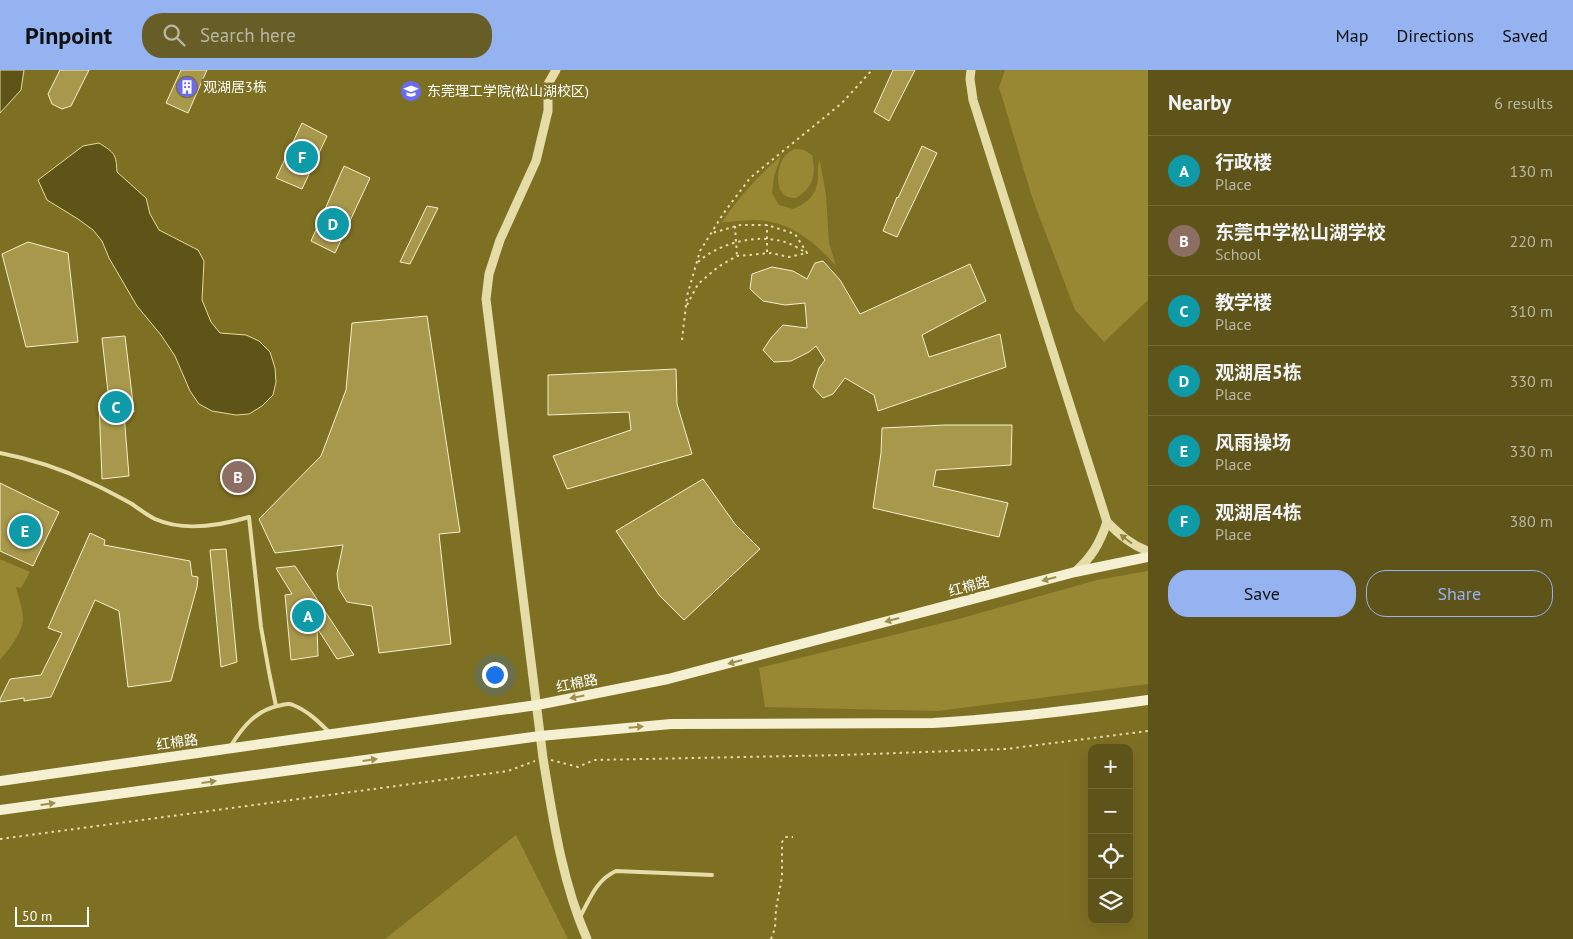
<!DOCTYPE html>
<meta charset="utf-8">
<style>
body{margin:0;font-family:"PT Sans","Noto Sans SC",sans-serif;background:#675e27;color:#f1f3f6}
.controls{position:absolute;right:15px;bottom:15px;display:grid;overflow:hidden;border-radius:10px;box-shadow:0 5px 20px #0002}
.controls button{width:45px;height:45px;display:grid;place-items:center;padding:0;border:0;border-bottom:1px solid #736a39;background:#5e541a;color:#f1f3f6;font:25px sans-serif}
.scale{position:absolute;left:15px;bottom:12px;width:74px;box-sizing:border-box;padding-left:5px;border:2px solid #fff;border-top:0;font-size:14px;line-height:18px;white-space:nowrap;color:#fff;-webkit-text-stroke:4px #7e7023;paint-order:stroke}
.you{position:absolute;left:494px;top:604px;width:18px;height:18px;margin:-12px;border:4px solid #fff;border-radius:50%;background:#1a73e8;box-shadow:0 0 0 8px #1a73e833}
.badge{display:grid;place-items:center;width:32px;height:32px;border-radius:50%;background:#95b2f1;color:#fff;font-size:16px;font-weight:700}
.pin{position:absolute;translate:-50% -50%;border:2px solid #fff;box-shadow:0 1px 5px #0006}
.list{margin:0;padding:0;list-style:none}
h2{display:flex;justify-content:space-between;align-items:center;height:65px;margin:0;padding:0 20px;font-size:21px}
h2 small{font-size:16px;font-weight:400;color:#b9b7a2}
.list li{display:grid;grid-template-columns:32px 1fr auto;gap:15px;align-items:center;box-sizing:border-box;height:70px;padding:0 20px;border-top:1px solid #736a39}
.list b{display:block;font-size:19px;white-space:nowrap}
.list p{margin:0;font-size:16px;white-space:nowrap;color:#b9b7a2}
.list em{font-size:16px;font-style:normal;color:#b9b7a2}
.actions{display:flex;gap:10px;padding:15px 20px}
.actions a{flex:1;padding:11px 0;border:1px solid #95b2f1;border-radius:20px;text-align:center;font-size:18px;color:#95b2f1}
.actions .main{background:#95b2f1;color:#111}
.icon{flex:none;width:28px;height:28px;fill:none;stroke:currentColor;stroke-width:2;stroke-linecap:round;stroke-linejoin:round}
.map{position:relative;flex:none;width:1148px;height:869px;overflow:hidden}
header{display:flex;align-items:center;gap:30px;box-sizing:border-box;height:70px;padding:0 25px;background:#95b2f1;color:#111}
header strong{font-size:24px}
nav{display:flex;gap:28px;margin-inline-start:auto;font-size:18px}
.search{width:350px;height:45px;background:#675e27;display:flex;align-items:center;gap:12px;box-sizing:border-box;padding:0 18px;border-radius:20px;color:#b9b7a2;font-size:19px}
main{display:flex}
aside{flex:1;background:#5e541a}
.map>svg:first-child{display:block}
</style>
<header>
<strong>Pinpoint</strong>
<div class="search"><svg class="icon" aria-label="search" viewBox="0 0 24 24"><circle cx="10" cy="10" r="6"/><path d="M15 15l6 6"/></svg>Search here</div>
<nav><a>Map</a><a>Directions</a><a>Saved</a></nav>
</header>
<main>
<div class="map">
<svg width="1148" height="869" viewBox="0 0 1148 869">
<rect width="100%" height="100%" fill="#7e7023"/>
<g fill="#983">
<polygon points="1005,0 1148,0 1148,230 1104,272 1075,240 1032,127 999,17"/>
<path d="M794,79L804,80L812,85C816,105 814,117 796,128C794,128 791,128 788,127C774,122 777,97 784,87C786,84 791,81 794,79Z"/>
<path d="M781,86L774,106L772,123L779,135L793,139C809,132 817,125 818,106C818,101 817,96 820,91L826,125L829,173L836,196C815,171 788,150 754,150C743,150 733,152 722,152C739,127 758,106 781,86Z"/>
<path d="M0,489L30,502L21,518L16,517C18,527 23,539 23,549C22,564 9,579 0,590Z"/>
<polygon points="1148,501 1148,614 938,641 765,637 759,598 955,550 1097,510"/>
<polygon points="516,765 568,869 385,869"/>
</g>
<g fill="#5e5418" stroke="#e7da9c">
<polygon points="0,0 24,0 21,20 0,43"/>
<path d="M99,73C115,83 116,84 117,102L146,128L150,144L159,160L198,180L204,191L202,230L211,252L220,263L246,265L259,271L270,282L275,298L276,312L273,325L262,336L249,344L236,345L212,341L199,334L190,321L175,286L161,265L137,236L109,188L102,171L93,160L78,149L47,130L38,110L83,76Z"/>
</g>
<g fill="#a7984b" stroke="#f5eecb">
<polygon points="60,0 89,0 71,36 62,39 52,34 48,24"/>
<polygon points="181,0 207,0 188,43 166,33"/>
<polygon points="893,0 915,0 889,51 874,42"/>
<polygon points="302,53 327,66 302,119 276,108"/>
<polygon points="922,76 937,83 897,167 883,161 897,127 898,128"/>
<polygon points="344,96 370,108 335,183 311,171"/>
<polygon points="427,136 438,138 410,194 400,192"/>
<polygon points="28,172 68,183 78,272 26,277 2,184"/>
<polygon points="823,191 840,210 860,244 970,194 986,231 922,265 929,287 1000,264 1006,297 878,341 874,325 845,308 833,324 823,328 813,317 819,298 825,290 816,276 809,282 791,291 774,292 763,280 771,268 783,255 807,258 805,233 785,235 763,231 750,219 752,204 772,197 793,201 807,209 815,193"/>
<polygon points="427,246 460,462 439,464 451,574 379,583 372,536 347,532 339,519 337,504 343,475 275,483 259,449 321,386 346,320 352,253"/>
<polygon points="125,266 134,342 124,344 129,406 102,409 99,332 109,331 102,268"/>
<polygon points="676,299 677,334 692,384 567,419 553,386 631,360 629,342 548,345 548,305"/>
<polygon points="945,355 1012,355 1011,395 936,400 933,416 1008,433 999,467 873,438 881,383 882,358"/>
<polygon points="703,409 735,454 760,479 684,550 659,525 616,461"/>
<polygon points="0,413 59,442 33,496 0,481"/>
<polygon points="90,463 105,470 104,475 190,491 192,506 198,507 197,517 171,611 128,617 119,541 95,530 51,627 24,631 24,628 0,632 0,629 10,609 41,605 62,563 48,558"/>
<polygon points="226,479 237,592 221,597 210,480"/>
<polygon points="295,496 354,585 337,589 317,558 318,586 291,590 285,525 292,524 276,498"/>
</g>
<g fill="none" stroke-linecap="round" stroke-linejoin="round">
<g stroke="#e6dca7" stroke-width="2" stroke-dasharray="2.5 4" stroke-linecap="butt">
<polyline points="735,156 737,186"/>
<polyline points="767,182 767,155"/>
<path d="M698,192C720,172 762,162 790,174C795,176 801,180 807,183L795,164L767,155H740L712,163"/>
<polyline points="687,235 698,214 718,197 737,186 771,183 789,187 807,183"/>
<polyline points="682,270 687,226 700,181 723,144 750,108 842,33 872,0"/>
<polyline points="551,690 578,697 594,690 843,685 1006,679 1148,661"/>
<polyline points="0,769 508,701 535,691"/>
<polyline points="771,869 775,858 776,839 782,807 782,772 786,767 793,767"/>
</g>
<g stroke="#e6dca7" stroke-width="4">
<path d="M0,383C31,389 62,399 91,413C105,419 119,427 132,434C139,439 147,445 155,449C184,462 219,456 249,447L261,557L269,602L276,636"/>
<path d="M230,677C243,656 257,639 282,635C286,634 289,633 293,635C308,641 319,652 330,663"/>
<path d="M580,847C590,829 596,810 616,801L712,805"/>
</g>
<g stroke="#e6dca7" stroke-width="9">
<path d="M556,0L548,14V41L536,91L500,170L489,204L486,229L543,688C553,749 562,812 587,869"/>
<path d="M971,0L970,9L973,30L1107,452C1119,464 1131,475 1148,481"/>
<path d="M1075,502C1092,487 1100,473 1107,452"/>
</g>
<g stroke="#f5f0d1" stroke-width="10">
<polyline points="0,711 537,635 668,609 1075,502 1148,487"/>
<path d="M0,740L540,666L671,654L933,653C1005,649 1077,640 1148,630"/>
</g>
</g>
<defs><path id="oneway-solid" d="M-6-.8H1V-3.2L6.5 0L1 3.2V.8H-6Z" transform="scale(1.25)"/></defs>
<use fill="#93863d" href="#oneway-solid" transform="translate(1126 469) rotate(-143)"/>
<g fill="#9c904e">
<use href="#oneway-solid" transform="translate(1049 509) rotate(165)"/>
<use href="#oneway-solid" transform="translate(892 550) rotate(165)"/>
<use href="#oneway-solid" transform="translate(735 592) rotate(165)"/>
<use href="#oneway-solid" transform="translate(577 627) rotate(169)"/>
<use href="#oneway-solid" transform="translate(636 657) rotate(-5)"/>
<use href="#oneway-solid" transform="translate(370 690) rotate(-8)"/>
<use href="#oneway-solid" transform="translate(209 712) rotate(-8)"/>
<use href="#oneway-solid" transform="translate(48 734) rotate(-8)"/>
</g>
<defs>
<g id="building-disc" transform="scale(1.125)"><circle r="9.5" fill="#6a6bf1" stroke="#7e7023"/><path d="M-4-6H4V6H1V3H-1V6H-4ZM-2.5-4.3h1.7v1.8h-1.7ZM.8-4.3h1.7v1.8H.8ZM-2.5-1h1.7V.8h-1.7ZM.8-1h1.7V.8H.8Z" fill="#fff"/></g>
<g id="university-disc" transform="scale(1.125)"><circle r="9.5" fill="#6a6bf1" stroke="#7e7023"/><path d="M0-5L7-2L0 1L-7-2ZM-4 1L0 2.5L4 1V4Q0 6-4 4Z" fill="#fff"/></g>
</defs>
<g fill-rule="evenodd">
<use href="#building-disc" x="187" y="17"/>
<use href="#university-disc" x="411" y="21"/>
</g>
<g text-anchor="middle" stroke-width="5" stroke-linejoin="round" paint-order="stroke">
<g font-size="14" fill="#fff" stroke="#7e7023" text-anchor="start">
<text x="203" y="22">观湖居3栋</text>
<text x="427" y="26">东莞理工学院(松山湖校区)</text>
</g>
<g font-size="14" fill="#fff" stroke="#7e7023">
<text transform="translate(969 516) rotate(-15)" y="5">红棉路</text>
<text transform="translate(577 613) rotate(-11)" y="5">红棉路</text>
<text transform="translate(177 672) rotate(-8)" y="5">红棉路</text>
</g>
</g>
</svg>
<div class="controls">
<button>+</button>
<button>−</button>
<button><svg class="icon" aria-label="locate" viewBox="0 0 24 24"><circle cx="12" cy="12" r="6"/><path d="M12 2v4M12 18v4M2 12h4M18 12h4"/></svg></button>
<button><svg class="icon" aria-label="layers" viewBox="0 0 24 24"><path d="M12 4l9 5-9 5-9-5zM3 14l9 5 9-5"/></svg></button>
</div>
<div class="scale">50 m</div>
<div class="you"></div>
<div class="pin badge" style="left:308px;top:546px;background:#0f9aa8">A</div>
<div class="pin badge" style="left:238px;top:407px;background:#8d6e63">B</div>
<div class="pin badge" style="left:116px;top:337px;background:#0f9aa8">C</div>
<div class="pin badge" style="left:333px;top:154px;background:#0f9aa8">D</div>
<div class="pin badge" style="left:25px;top:461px;background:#0f9aa8">E</div>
<div class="pin badge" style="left:302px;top:87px;background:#0f9aa8">F</div>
</div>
<aside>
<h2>Nearby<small>6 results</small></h2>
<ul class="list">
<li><span class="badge" style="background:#0f9aa8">A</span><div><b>行政楼</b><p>Place</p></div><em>130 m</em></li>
<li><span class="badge" style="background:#8d6e63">B</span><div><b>东莞中学松山湖学校</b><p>School</p></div><em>220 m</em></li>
<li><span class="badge" style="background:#0f9aa8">C</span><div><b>教学楼</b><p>Place</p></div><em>310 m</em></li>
<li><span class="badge" style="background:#0f9aa8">D</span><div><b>观湖居5栋</b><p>Place</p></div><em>330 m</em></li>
<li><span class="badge" style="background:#0f9aa8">E</span><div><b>风雨操场</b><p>Place</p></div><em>330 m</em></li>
<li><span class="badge" style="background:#0f9aa8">F</span><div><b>观湖居4栋</b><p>Place</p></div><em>380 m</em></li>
</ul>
<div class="actions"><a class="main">Save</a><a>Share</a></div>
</aside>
</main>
